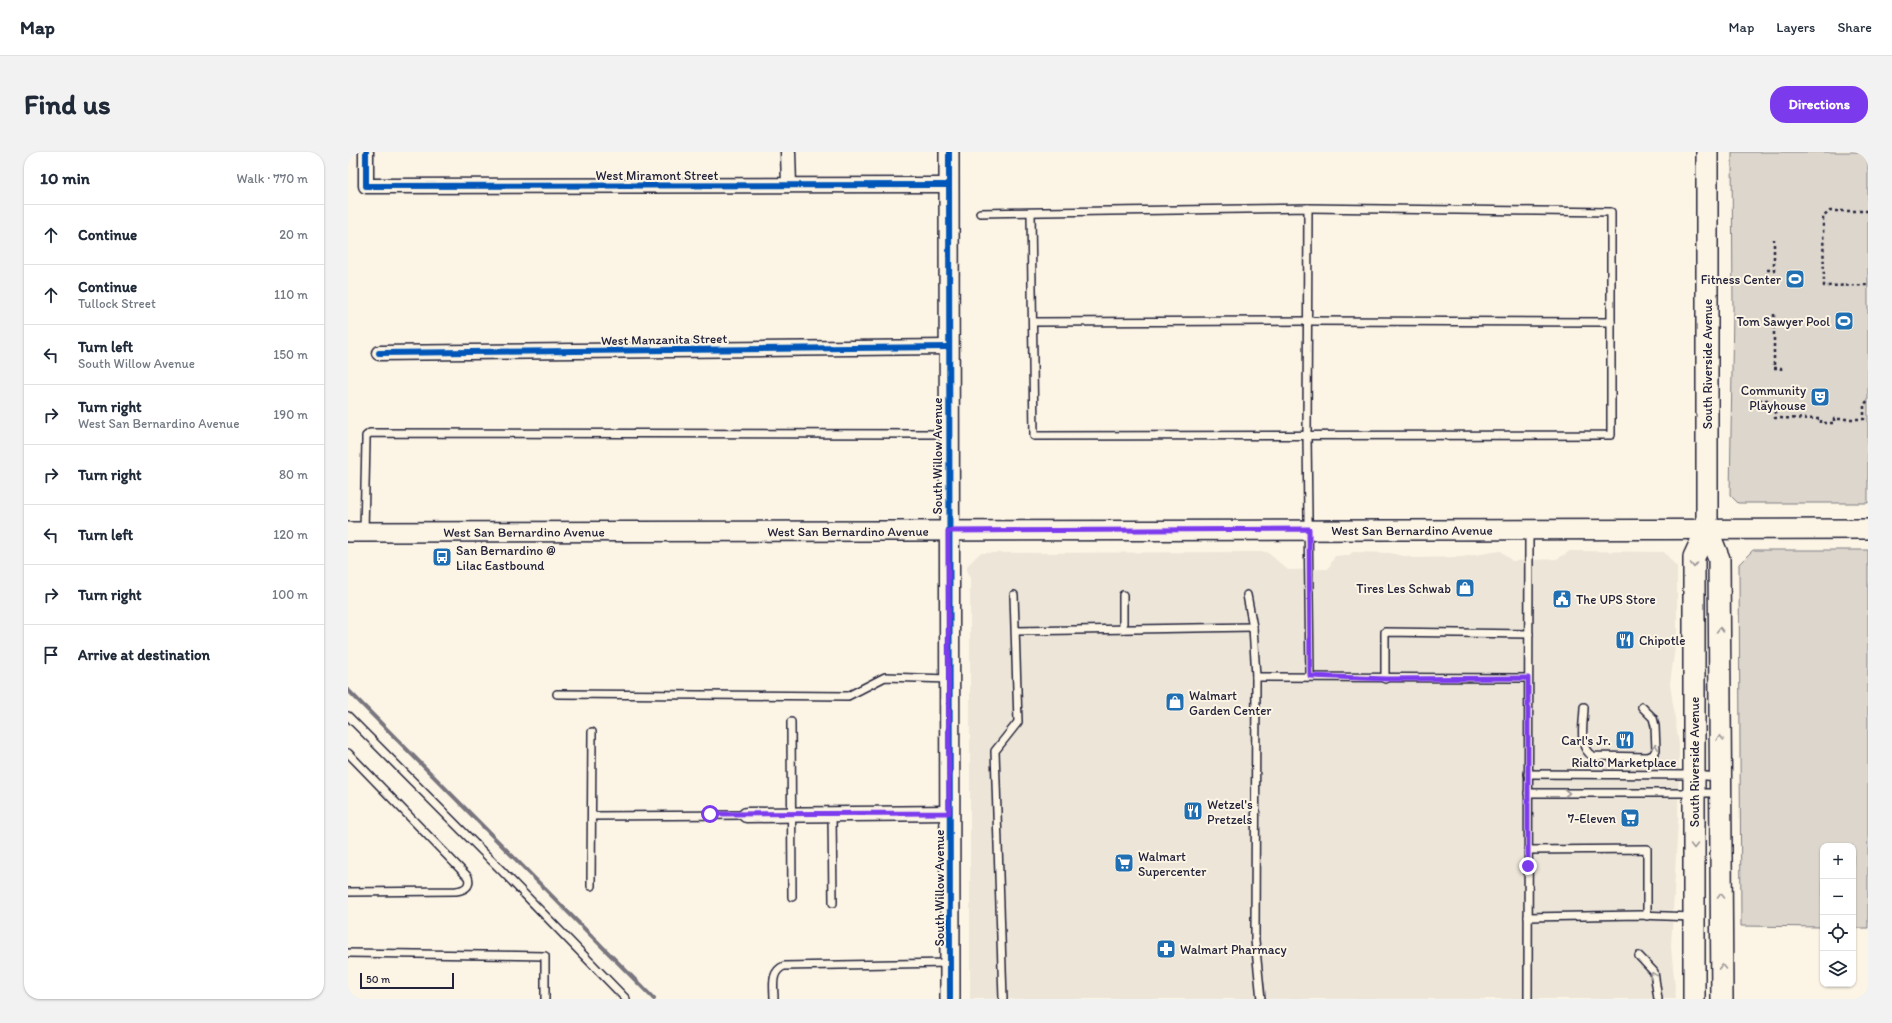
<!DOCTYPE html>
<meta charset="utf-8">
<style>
body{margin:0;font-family:Itim,sans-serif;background:#f2f2f3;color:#1f2937}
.controls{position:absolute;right:12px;bottom:12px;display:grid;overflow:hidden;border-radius:8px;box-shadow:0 1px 3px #0004}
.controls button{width:36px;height:36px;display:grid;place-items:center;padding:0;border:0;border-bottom:1px solid #e0e1e3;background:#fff;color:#1f2937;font:20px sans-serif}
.scale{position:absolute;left:12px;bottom:10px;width:94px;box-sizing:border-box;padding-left:4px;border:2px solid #22223b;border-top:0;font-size:11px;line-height:14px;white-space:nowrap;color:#22223b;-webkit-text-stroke:3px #fcf5e5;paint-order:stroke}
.stop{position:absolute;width:12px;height:12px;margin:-9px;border:3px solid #7c3aed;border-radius:50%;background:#fff}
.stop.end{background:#7c3aed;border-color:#fff;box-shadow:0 1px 4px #0008}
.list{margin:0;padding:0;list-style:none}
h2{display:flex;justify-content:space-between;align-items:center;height:52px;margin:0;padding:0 16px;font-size:17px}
h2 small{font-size:13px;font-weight:400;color:#747a83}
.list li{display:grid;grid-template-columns:26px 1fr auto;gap:12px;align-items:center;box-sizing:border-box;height:60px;padding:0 16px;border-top:1px solid #e0e1e3}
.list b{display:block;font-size:15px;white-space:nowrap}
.list p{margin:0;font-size:13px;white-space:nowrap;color:#747a83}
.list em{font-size:13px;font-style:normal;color:#747a83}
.icon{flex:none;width:22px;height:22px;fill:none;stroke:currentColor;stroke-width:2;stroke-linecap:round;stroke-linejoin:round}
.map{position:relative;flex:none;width:1520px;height:847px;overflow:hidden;border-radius:16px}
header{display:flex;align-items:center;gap:24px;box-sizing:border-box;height:56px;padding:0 20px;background:#fff;border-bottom:1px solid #e0e1e3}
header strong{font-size:19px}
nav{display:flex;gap:22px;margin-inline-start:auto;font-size:14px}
.intro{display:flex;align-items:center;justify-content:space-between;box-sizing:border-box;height:96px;padding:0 24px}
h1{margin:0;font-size:28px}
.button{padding:10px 18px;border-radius:16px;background:#7c3aed;color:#fff;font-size:14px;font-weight:700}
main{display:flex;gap:24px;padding:0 24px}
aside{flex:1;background:#fff;border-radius:16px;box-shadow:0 1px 3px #0004}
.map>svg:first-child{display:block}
</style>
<header>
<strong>Map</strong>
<nav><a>Map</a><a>Layers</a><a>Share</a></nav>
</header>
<div class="intro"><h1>Find us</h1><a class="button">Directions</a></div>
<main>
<aside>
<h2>10 min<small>Walk · 770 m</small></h2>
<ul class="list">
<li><svg class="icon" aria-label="ahead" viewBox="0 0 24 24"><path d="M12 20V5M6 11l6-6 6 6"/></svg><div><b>Continue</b></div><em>20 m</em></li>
<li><svg class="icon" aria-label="ahead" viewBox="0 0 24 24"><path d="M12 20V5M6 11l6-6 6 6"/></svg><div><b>Continue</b><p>Tullock Street</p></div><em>110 m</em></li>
<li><svg class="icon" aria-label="left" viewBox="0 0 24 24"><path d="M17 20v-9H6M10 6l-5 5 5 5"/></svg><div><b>Turn left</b><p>South Willow Avenue</p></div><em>150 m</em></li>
<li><svg class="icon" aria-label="right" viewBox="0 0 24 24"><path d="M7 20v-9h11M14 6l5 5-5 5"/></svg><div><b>Turn right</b><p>West San Bernardino Avenue</p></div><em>190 m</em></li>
<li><svg class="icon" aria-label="right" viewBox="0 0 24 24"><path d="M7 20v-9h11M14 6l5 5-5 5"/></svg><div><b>Turn right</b></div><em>80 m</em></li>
<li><svg class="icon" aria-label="left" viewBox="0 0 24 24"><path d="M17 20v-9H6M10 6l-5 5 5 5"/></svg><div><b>Turn left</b></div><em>120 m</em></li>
<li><svg class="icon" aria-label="right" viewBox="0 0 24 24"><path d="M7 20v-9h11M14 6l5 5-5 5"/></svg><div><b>Turn right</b></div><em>100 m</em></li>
<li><svg class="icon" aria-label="arrive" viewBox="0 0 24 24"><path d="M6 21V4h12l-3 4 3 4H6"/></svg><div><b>Arrive at destination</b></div></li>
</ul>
</aside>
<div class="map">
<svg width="1520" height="847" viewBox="0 0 1520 847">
<rect width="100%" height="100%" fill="#fcf5e5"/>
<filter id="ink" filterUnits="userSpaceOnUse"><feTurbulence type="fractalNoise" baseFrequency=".025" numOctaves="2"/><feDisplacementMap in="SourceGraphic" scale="8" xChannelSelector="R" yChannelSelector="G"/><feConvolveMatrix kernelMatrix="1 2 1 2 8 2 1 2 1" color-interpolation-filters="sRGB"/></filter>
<g filter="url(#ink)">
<polygon fill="#ece5d8" points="1153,399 1164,409 1209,407 1222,399 1316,400 1329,415 1329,480 1322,532 1331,593 1330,667 1323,795 1328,847 622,847 622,426 619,421 619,414 632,401 919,400 940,418 980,417 987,404 1001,403 1005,400 1041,401 1066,406 1113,405"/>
<g fill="#dcd6cc" stroke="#7f7c84">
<polygon points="1384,0 1520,0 1520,351 1390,351 1382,343 1385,157"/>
<polygon points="1405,398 1520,398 1520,776 1505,776 1505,694 1475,694 1475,775 1393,774 1391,412"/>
</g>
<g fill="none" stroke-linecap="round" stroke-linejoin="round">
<polyline stroke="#78757e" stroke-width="4" points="0,538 306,847"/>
<g stroke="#22223b" stroke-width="10">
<g id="lane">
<polyline points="632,61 960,56 959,284 962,524"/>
<polyline points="683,61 686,284 1263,283 1263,60 960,56"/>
<polyline points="685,170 959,169 1263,170"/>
<polyline points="16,379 18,289 18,284 22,281 600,282"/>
<polyline points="775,443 775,477"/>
<polyline points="899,443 905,475 908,525"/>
<polyline points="668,479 905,475"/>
<polyline points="1037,527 1037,480 1181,482"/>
<polyline points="209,542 500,544 537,525 601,527"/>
<path d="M1236,555C1236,569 1229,597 1245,604L1300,605L1305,603L1308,598L1307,574L1305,566L1294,555"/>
<polyline points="0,564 154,719 278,847"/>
<polyline points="443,570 444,745"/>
<path d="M0,601L120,725C123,734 117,738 108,739L0,740"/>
<polyline points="1180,622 1346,623 1370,625"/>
<polyline points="1180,641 1371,641"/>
<polyline points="484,662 485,751"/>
<polyline points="245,664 398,663"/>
<polyline points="1180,698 1299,697 1299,764"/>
<polyline points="243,734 244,580"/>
<polyline points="1180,765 1292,763 1344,765"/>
<polyline points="0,801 197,804 197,847"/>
<polyline points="1291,804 1306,820 1310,847"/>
<path d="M426,847C426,835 422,820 436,814L602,811"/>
<polyline points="655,847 647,599 670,570 666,443"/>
<polyline points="913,847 907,788 908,525 1180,526"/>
<polyline points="1180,847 1181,379"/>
</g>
</g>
<g stroke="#22223b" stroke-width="17">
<g id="street">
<polyline points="18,0 18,34 601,33"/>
<polyline points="440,0 441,33"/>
<polyline points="31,201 600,195"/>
<polyline points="398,663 601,661"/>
</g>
</g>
<g stroke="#22223b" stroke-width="22">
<g id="secondary">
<polyline points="601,0 602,847"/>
<path id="s1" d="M0,380L1520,377"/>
</g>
</g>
<g stroke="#22223b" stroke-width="24">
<g id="primary">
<polyline points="1359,0 1359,377 1371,407 1374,847"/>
<polyline points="1346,847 1346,405 1359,377"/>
</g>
</g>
<g stroke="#22223b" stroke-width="2.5" stroke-dasharray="3 3" stroke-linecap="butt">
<polyline points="1520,59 1482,59 1475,65 1475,72 1476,134 1520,133"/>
<polyline points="1405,128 1419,128 1419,118 1426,118 1426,87"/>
<polyline points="1426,162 1426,216 1433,216 1433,221"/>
<polyline points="1405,248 1422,248"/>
<polyline points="1427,253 1427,266 1473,267 1473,271 1486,271 1486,267 1516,267 1516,253 1520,248"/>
</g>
<use href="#lane" stroke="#fcf5e5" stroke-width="7"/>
<use href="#street" stroke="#fcf5e5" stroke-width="14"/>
<use href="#secondary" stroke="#fcf5e5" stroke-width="19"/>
<use href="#primary" stroke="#fcf5e5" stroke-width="21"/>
<g stroke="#fcf5e5" stroke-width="8">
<g id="cycleway">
<polyline points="18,0 18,34 601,33"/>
<polyline points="601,0 602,847"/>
<polyline points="31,201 600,195"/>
</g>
</g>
<use href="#cycleway" stroke="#0057b8" stroke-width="6"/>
</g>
<defs><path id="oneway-chevron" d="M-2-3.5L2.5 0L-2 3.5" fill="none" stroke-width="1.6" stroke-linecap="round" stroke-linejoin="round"/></defs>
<g stroke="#9a9698">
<use href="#oneway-chevron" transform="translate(1346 413) rotate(90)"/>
<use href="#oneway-chevron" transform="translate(1372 478) rotate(-90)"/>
<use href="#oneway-chevron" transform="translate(1372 586) rotate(-90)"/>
<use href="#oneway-chevron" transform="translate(1307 595) rotate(-82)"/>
<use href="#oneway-chevron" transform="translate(1219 641)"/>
<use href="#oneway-chevron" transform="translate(1346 694) rotate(90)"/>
<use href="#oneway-chevron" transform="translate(1373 744) rotate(-90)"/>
<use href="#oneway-chevron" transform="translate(1374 815) rotate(-91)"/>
<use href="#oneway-chevron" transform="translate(1305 823) rotate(-110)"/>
</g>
</g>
<g fill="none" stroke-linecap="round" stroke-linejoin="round" filter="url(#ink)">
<polyline stroke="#7c3aed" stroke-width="5" points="362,662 601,661 600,379 961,377 962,524 1038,527 1180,526 1180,714"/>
</g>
<defs>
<g id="stadium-square" transform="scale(1)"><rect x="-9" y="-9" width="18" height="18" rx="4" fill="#1f6fb2" stroke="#fcf5e5"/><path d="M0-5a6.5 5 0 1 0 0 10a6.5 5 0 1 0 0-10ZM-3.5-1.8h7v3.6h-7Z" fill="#fff"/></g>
<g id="theatre-square" transform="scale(1)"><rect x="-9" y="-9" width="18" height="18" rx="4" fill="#1f6fb2" stroke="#fcf5e5"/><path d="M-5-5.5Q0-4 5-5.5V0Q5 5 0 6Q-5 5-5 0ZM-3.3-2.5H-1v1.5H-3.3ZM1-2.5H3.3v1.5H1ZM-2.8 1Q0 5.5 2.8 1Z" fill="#fff"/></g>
<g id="bus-square" transform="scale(1)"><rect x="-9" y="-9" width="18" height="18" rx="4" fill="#1f6fb2" stroke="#fcf5e5"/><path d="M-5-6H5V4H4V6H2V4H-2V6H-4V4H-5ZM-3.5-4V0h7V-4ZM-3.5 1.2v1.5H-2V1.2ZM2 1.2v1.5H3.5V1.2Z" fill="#fff"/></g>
<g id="shop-square" transform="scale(1)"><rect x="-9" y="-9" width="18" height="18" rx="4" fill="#1f6fb2" stroke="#fcf5e5"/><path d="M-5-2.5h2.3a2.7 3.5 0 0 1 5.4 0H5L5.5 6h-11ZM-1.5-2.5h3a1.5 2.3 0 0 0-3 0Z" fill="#fff"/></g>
<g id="civic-square" transform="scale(1)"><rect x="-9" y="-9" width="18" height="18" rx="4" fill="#1f6fb2" stroke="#fcf5e5"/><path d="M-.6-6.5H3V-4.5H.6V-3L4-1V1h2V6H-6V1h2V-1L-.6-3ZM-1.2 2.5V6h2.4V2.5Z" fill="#fff"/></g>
<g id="restaurant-square" transform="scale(1)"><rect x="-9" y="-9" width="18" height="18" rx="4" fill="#1f6fb2" stroke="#fcf5e5"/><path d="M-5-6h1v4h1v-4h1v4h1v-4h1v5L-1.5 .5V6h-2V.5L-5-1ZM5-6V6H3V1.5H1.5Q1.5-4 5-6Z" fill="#fff"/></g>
<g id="supermarket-square" transform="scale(1)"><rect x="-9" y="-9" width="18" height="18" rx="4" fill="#1f6fb2" stroke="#fcf5e5"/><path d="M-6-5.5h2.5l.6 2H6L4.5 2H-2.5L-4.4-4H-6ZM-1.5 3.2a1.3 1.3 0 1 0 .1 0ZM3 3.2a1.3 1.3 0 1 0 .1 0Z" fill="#fff"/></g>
<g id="pharmacy-square" transform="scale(1)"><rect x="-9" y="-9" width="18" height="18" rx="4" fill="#1f6fb2" stroke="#fcf5e5"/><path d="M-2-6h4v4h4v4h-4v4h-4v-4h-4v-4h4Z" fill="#fff"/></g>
</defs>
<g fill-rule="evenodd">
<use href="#stadium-square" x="1447" y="127"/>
<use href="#stadium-square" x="1496" y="169"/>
<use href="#theatre-square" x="1472" y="245"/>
<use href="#bus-square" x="94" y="405"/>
<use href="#shop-square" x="1117" y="436"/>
<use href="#civic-square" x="1214" y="447"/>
<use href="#restaurant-square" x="1277" y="488"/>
<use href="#shop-square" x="827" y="550"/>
<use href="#restaurant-square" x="1277" y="588"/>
<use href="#restaurant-square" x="845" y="659"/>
<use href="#supermarket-square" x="1282" y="666"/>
<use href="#supermarket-square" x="776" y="711"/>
<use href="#pharmacy-square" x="818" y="797"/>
</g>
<g text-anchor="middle" stroke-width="4" stroke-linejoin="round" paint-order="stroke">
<g font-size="13" fill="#22223b" stroke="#fcf5e5">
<text x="309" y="28">West Miramont Street</text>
<text transform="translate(316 187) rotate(-1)" y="5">West Manzanita Street</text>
<text transform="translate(1359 212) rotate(-90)" y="5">South Riverside Avenue</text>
<text transform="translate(589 304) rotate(-90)" y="5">South Willow Avenue</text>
<text dy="5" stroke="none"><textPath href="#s1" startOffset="1064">West San Bernardino Avenue</textPath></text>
<text dy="5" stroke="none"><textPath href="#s1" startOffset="176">West San Bernardino Avenue</textPath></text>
<text dy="5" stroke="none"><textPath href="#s1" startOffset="500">West San Bernardino Avenue</textPath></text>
<text x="1276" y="615">Rialto Marketplace</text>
<text transform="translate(1346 610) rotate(-90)" y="5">South Riverside Avenue</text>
<text transform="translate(591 736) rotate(-90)" y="5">South Willow Avenue</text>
</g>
<g font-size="13" fill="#22223b" stroke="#fcf5e5" text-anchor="start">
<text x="1433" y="132" text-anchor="end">Fitness Center</text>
<text x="1482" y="174" text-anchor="end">Tom Sawyer Pool</text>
<text x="1458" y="243" text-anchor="end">Community<tspan x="1458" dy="15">Playhouse</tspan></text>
<text x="108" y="403">San Bernardino @<tspan x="108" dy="15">Lilac Eastbound</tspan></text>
<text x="1103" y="441" text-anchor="end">Tires Les Schwab</text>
<text x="1228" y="452">The UPS Store</text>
<text x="1291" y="493">Chipotle</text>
<text x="841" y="548">Walmart<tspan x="841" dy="15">Garden Center</tspan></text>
<text x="1263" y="593" text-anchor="end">Carl's Jr.</text>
<text x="859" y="657">Wetzel's<tspan x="859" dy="15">Pretzels</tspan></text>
<text x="1268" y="671" text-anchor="end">7-Eleven</text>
<text x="790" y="709">Walmart<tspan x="790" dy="15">Supercenter</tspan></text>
<text x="832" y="802">Walmart Pharmacy</text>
</g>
</g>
</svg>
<div class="controls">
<button>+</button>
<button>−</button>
<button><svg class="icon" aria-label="locate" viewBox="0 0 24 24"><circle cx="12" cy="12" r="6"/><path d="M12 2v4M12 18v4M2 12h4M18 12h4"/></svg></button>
<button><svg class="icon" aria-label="layers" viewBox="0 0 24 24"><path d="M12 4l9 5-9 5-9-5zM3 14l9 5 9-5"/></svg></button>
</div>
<div class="scale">50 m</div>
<div class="stop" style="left:362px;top:662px"></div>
<div class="stop end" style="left:1180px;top:714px"></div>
</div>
</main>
